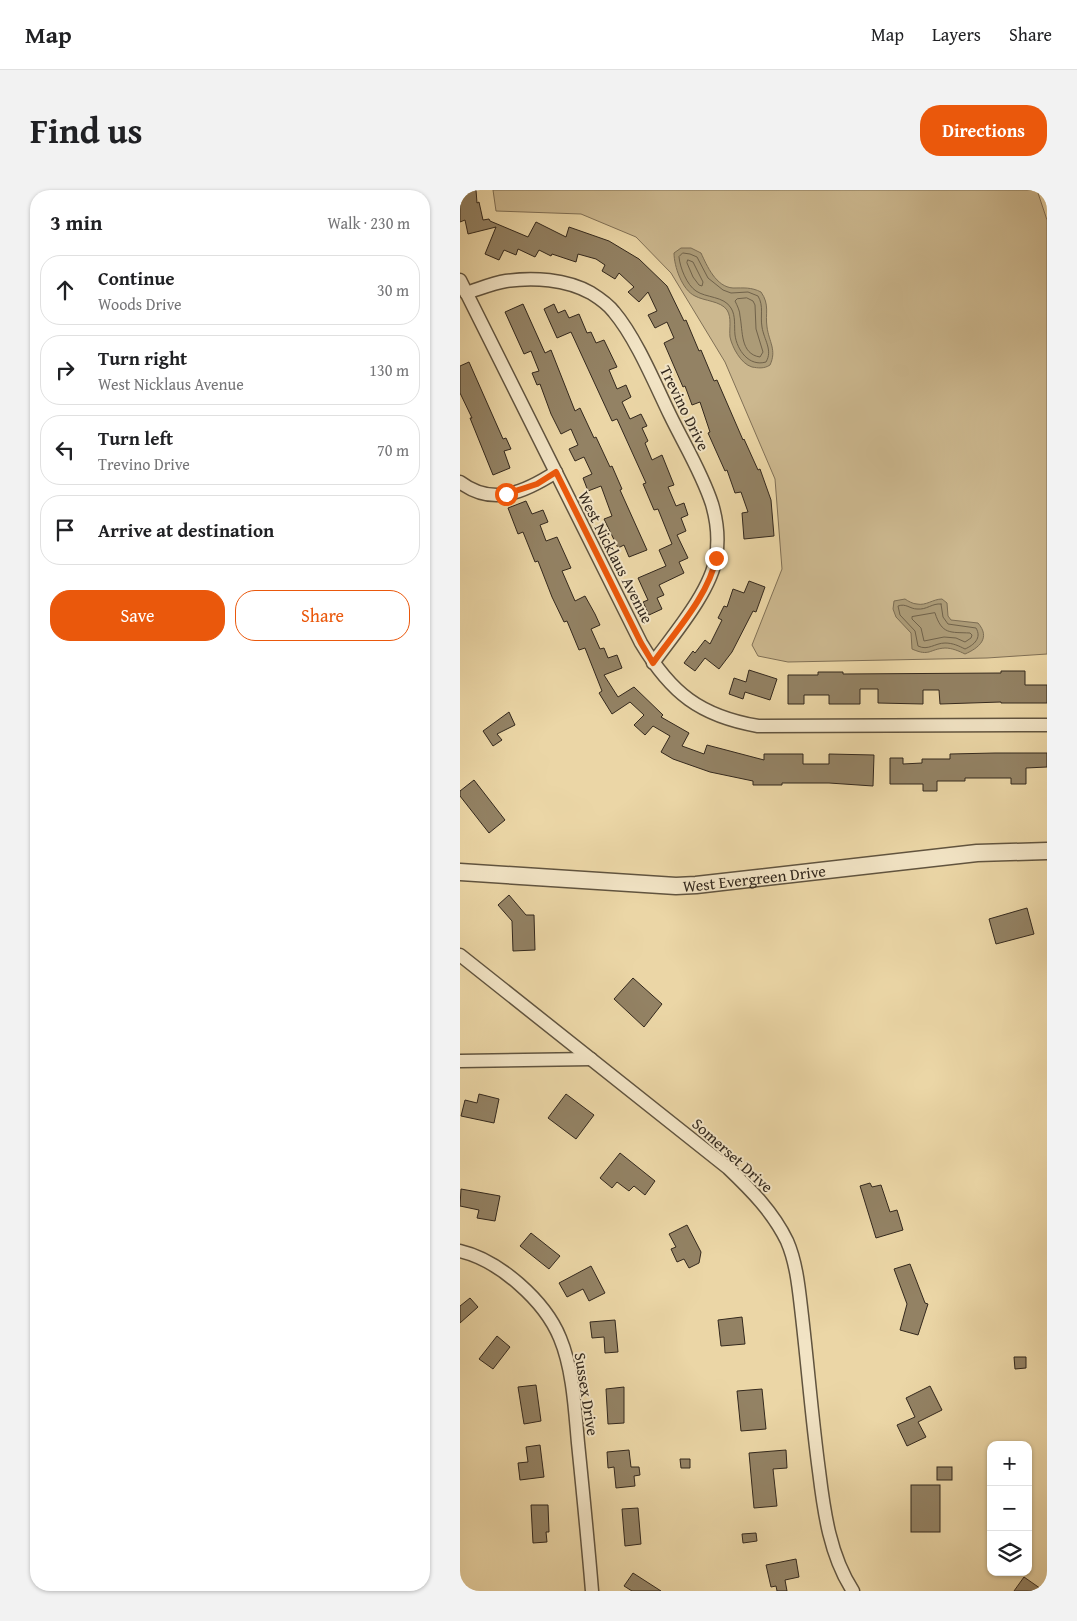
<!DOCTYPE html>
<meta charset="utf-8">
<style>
body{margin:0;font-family:"Gentium Book Plus",serif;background:#f2f2f2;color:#202124}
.controls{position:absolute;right:15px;bottom:15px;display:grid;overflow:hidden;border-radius:10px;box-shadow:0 1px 4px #0004}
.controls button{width:45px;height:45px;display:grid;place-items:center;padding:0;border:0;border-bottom:1px solid #e0e0e0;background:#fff;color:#202124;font:25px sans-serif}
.stop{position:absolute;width:15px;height:15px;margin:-11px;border:4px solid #ea580c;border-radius:50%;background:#fff}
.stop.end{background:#ea580c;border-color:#fff;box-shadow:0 1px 5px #0008}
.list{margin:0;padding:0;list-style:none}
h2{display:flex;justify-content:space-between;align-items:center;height:65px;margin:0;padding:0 20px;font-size:21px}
h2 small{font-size:16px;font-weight:400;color:#757577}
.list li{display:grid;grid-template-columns:32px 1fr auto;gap:15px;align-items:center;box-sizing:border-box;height:70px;margin:0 10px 10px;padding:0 10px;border:1px solid #e0e0e0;border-radius:20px}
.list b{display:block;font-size:19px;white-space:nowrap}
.list p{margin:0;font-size:16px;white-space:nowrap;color:#757577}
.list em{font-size:16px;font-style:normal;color:#757577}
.actions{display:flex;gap:10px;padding:15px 20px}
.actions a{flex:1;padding:11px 0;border:1px solid #ea580c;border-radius:20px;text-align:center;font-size:18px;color:#ea580c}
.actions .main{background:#ea580c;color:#fff}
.icon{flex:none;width:28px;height:28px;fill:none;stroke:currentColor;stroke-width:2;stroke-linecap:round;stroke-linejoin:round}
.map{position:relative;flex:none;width:587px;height:1401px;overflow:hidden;border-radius:20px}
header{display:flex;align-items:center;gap:30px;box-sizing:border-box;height:70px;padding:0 25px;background:#fff;border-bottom:1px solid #e0e0e0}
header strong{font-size:24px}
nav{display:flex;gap:28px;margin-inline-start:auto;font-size:18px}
.intro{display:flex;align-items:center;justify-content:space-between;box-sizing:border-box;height:120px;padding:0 30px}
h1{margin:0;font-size:35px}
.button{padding:12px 22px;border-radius:20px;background:#ea580c;color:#fff;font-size:18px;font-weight:700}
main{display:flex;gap:30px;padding:0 30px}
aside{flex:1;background:#fff;border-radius:20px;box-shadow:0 1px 4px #0004}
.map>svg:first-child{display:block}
</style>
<header>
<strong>Map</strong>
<nav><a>Map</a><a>Layers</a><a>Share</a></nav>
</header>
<div class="intro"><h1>Find us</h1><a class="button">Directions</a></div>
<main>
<aside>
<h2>3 min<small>Walk · 230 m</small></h2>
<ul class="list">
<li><svg class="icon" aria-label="ahead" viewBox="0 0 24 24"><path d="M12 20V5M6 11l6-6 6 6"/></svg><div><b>Continue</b><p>Woods Drive</p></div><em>30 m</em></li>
<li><svg class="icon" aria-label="right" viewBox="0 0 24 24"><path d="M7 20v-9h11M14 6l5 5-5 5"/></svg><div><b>Turn right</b><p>West Nicklaus Avenue</p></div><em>130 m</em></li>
<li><svg class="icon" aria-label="left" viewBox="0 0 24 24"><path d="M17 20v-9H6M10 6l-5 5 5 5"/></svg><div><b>Turn left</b><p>Trevino Drive</p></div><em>70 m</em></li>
<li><svg class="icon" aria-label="arrive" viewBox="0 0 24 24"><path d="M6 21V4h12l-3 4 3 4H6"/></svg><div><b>Arrive at destination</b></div></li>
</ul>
<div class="actions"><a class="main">Save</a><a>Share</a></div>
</aside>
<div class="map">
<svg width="587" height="1401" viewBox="0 0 587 1401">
<rect width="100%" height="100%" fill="#ebd6a6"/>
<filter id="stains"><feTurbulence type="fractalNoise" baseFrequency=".004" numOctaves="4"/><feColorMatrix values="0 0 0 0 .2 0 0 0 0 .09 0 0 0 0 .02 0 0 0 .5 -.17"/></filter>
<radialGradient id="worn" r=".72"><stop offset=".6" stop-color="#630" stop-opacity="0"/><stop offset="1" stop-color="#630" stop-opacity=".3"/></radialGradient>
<polygon fill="#ccb88f" stroke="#807056" points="33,0 577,0 587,30 587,464 527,468 328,472 298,466 292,455 322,379 315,289 265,172 211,83 176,47 121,24 36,21"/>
<g fill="#ac9b77" stroke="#7c6d53">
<path d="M221,58H231L241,63C247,76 256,97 273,98C284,98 291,97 301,102C310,115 305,123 307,137C309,152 317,160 310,175C304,179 298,178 292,177C281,174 272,157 270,147C269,138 272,128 267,120C261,111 244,111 235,106C222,100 214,76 214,63Z"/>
<path d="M445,409C448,411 453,414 457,414C466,416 473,409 482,409L487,413L488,426L491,430L518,433C531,448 519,458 505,464C499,461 492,458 485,458C469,459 470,467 452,459L451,443L436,427L433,419L434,411Z"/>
</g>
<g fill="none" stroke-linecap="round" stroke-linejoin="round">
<g stroke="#70624a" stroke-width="1">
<path d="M223,63L230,64L237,67L248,88L263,100L271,103L288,102L298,106C304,116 300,126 302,137C304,150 313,160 306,172C289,177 277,160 275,145C274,136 276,126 271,118C264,106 246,108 236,101C227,95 220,78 219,67Z"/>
<polygon points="228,70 233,72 243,92 242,96 239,95 233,87 227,73"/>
<path d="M287,108L293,111L295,115L296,139L303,162L300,167C280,164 283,141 280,126C280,121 277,115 275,111L277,109Z"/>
<path d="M481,414L483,427L488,434L516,438C522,448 514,455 505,459C499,456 493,453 485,453C475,453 468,461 458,456L455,441L440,425L438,416C446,413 450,419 457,419C467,420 472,413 481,414Z"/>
<path d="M475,423C482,445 490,442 510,443L512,445L511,448L505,452L496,448L484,447L464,451L461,438L452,429V427Z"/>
</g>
</g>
<g fill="#938264" stroke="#33281d">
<polygon points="0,0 16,0 17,13 19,12 23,30 29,29 30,31 68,47 76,32 106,47 109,37 149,51 179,69 207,96 224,131 226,130 239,161 241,160 254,191 257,190 283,250 284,249 298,280 300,279 311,310 314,346 284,349 282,323 288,322 281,302 275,303 267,280 265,281 248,243 250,242 240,212 232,215 225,196 223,197 204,153 214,148 207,132 195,138 188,125 197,121 188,102 179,112 168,102 174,97 159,83 155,89 142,81 145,75 136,69 118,64 116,72 92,64 91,66 79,60 75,67 58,59 56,65 44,60 39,70 25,64 36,37 8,44 5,30 0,32"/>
<polygon points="63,114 85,163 91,160 115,221 120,218 134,248 136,247 150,277 152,276 162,299 160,300 187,360 169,367 164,355 158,358 144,329 152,326 141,296 128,301 123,288 132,284 124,267 115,271 109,259 118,255 111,239 101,244 91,224 80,194 77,195 72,183 79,181 71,161 64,164 45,122"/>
<polygon points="94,114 98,123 105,120 109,128 119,124 127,143 131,142 136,153 144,150 157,177 149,180 157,199 166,195 171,207 162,212 170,229 181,224 187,236 182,238 188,251 185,253 192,270 202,265 214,295 208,297 216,316 224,313 228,325 221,328 226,341 217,345 228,368 219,372 224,383 199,395 204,405 197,408 202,419 189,425 183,412 188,410 178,388 206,376 199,360 212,354 198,319 194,320 183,294 186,293 157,229 152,231 111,142 97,148 84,119"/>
<polygon points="9,172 43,249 46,248 51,259 44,261 50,278 33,285 10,228 12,228 0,203 0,176"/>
<polygon points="66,311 72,324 83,320 88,332 80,335 86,351 97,347 111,378 102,381 115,411 125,406 135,424 140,435 131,439 140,459 144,458 148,468 157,465 162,478 144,485 158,507 174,497 203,525 201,527 229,543 222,556 244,564 247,555 304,570 304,564 343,564 343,574 369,574 369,564 414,565 413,596 369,593 322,593 322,595 293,595 293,591 250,582 213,569 201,562 210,546 193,536 185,545 174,535 184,525 170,512 152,524 139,503 142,501 125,458 119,460 107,431 104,432 92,407 78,371 75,372 63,342 58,344 48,318"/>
<polygon points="289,391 305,397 296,422 293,421 272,462 259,479 245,468 235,481 224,473 233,461 235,463 245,450 250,454 262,430 258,428 264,416 267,417 273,399 284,403"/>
<polygon points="289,480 317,489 310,510 285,502 283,509 269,504 274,488 286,492"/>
<polygon points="541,481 565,481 565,495 587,495 587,513 541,513 541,512 480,514 479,500 463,500 463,514 418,513 418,499 400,499 400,514 369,514 369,505 344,505 344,514 328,514 328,485 358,485 358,482 383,482 383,484 541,483"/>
<polygon points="49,522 55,535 37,544 42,550 33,556 23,541"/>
<polygon points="535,563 587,563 587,577 566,578 566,594 551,594 551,588 505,588 505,591 477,591 477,601 463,601 463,594 430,594 430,568 443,568 443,574 462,573 462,569 490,569 490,564"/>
<polygon points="14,590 45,630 29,643 0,606 0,601"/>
<polygon points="49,705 66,725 74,725 75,760 53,761 52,731 38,715"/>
<polygon points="567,718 574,744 536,754 529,729"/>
<polygon points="173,788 202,814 184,837 154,809"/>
<polygon points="19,904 39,909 34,933 1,926 5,910 17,913"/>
<polygon points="106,904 134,925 116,949 88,928"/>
<polygon points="160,963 195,991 185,1005 174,996 169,1001 157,992 152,998 140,988"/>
<polygon points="410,993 412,997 421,995 430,1022 437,1020 443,1040 416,1048 400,996"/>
<polygon points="1,999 40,1006 35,1031 17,1028 19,1020 0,1016"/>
<polygon points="227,1035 241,1062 239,1073 229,1078 224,1069 217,1072 211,1059 216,1057 209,1044"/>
<polygon points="71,1043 100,1066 89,1079 60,1056"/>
<polygon points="450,1074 465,1113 468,1114 458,1145 440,1140 447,1114 434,1079"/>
<polygon points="131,1076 145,1103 129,1111 123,1099 107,1107 99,1093"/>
<polygon points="10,1108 18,1117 0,1133 0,1116"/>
<polygon points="282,1127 285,1154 261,1156 258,1130"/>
<polygon points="155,1130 158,1162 145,1163 144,1147 132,1148 130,1132"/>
<polygon points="37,1146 50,1157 33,1179 19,1169"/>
<polygon points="554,1167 566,1167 566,1178 555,1179"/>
<polygon points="76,1195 81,1231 64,1234 58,1197"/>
<polygon points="470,1196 482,1220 458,1232 466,1247 447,1256 437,1235 455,1227 446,1208"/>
<polygon points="164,1197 164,1233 148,1234 146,1199"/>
<polygon points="302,1199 306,1239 281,1241 277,1201"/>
<polygon points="80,1255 84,1287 60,1290 58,1273 68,1272 66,1257"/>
<polygon points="169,1260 171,1277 179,1277 180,1285 174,1286 175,1296 156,1298 154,1277 148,1278 147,1262"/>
<polygon points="326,1260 327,1278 313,1279 317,1316 294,1318 289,1263"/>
<polygon points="220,1269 230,1269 230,1278 221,1278"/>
<rect x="477" y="1277" width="15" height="13"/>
<rect x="451" y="1295" width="29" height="47"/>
<polygon points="71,1315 88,1315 89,1342 86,1342 87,1352 73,1353"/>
<polygon points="178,1318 181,1354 165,1356 162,1319"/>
<polygon points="296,1343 297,1351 283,1353 282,1344"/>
<polygon points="336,1369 339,1387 325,1390 327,1401 317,1401 316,1396 311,1397 306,1375"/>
<polygon points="173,1383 201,1401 172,1401 164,1396"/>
<polygon points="564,1387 584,1401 554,1401"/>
</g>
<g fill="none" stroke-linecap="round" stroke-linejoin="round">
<g stroke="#61543f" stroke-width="15">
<g id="minor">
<path d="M0,90L181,453C211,503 240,526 298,536L587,535"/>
<path d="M6,103C19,99 33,93 46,91C73,87 106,89 131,103C139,108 148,114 154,122C176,148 195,194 210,225C224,254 242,283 252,314C257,331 259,349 256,367C251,401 214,444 193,473"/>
<path d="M0,292C33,317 65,302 96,282"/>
<path d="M0,765L268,978C291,1000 313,1022 327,1051C337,1074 339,1101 342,1126C348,1178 352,1229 359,1281C364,1322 370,1366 393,1401"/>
<polyline points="0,871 131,869"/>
<path d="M0,1061C39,1070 85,1111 100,1148C113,1179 115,1220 118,1253C123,1302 128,1352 132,1401"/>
</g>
</g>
<g stroke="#61543f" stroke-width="19">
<g id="tertiary">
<path id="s1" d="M0,682L216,696L236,695L517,663L587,661"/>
</g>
</g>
<use href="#minor" stroke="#f2e4c5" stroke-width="12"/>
<use href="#tertiary" stroke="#f2e4c5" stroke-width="16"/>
</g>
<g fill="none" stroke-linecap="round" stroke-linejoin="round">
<path stroke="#ea580c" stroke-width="6" d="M46,304L77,294L96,282L181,453L193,473C215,442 249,405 256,368"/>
</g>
<g text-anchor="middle" stroke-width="4" stroke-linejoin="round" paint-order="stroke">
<g font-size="16" fill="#33281d" stroke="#f2e4c5">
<text transform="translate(225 218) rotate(64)" y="6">Trevino Drive</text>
<text transform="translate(156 367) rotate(63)" y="6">West Nicklaus Avenue</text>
<text dy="6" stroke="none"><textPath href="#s1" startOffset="295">West Evergreen Drive</textPath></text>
<text transform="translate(273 965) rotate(42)" y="6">Somerset Drive</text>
<text transform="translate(127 1204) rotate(81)" y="6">Sussex Drive</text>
</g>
</g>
<rect width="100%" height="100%" filter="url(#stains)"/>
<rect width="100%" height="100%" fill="url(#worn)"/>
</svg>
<div class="controls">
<button>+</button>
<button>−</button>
<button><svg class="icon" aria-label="layers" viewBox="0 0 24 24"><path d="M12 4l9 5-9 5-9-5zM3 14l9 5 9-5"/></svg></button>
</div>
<div class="stop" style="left:46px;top:304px"></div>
<div class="stop end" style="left:256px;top:368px"></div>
</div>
</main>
